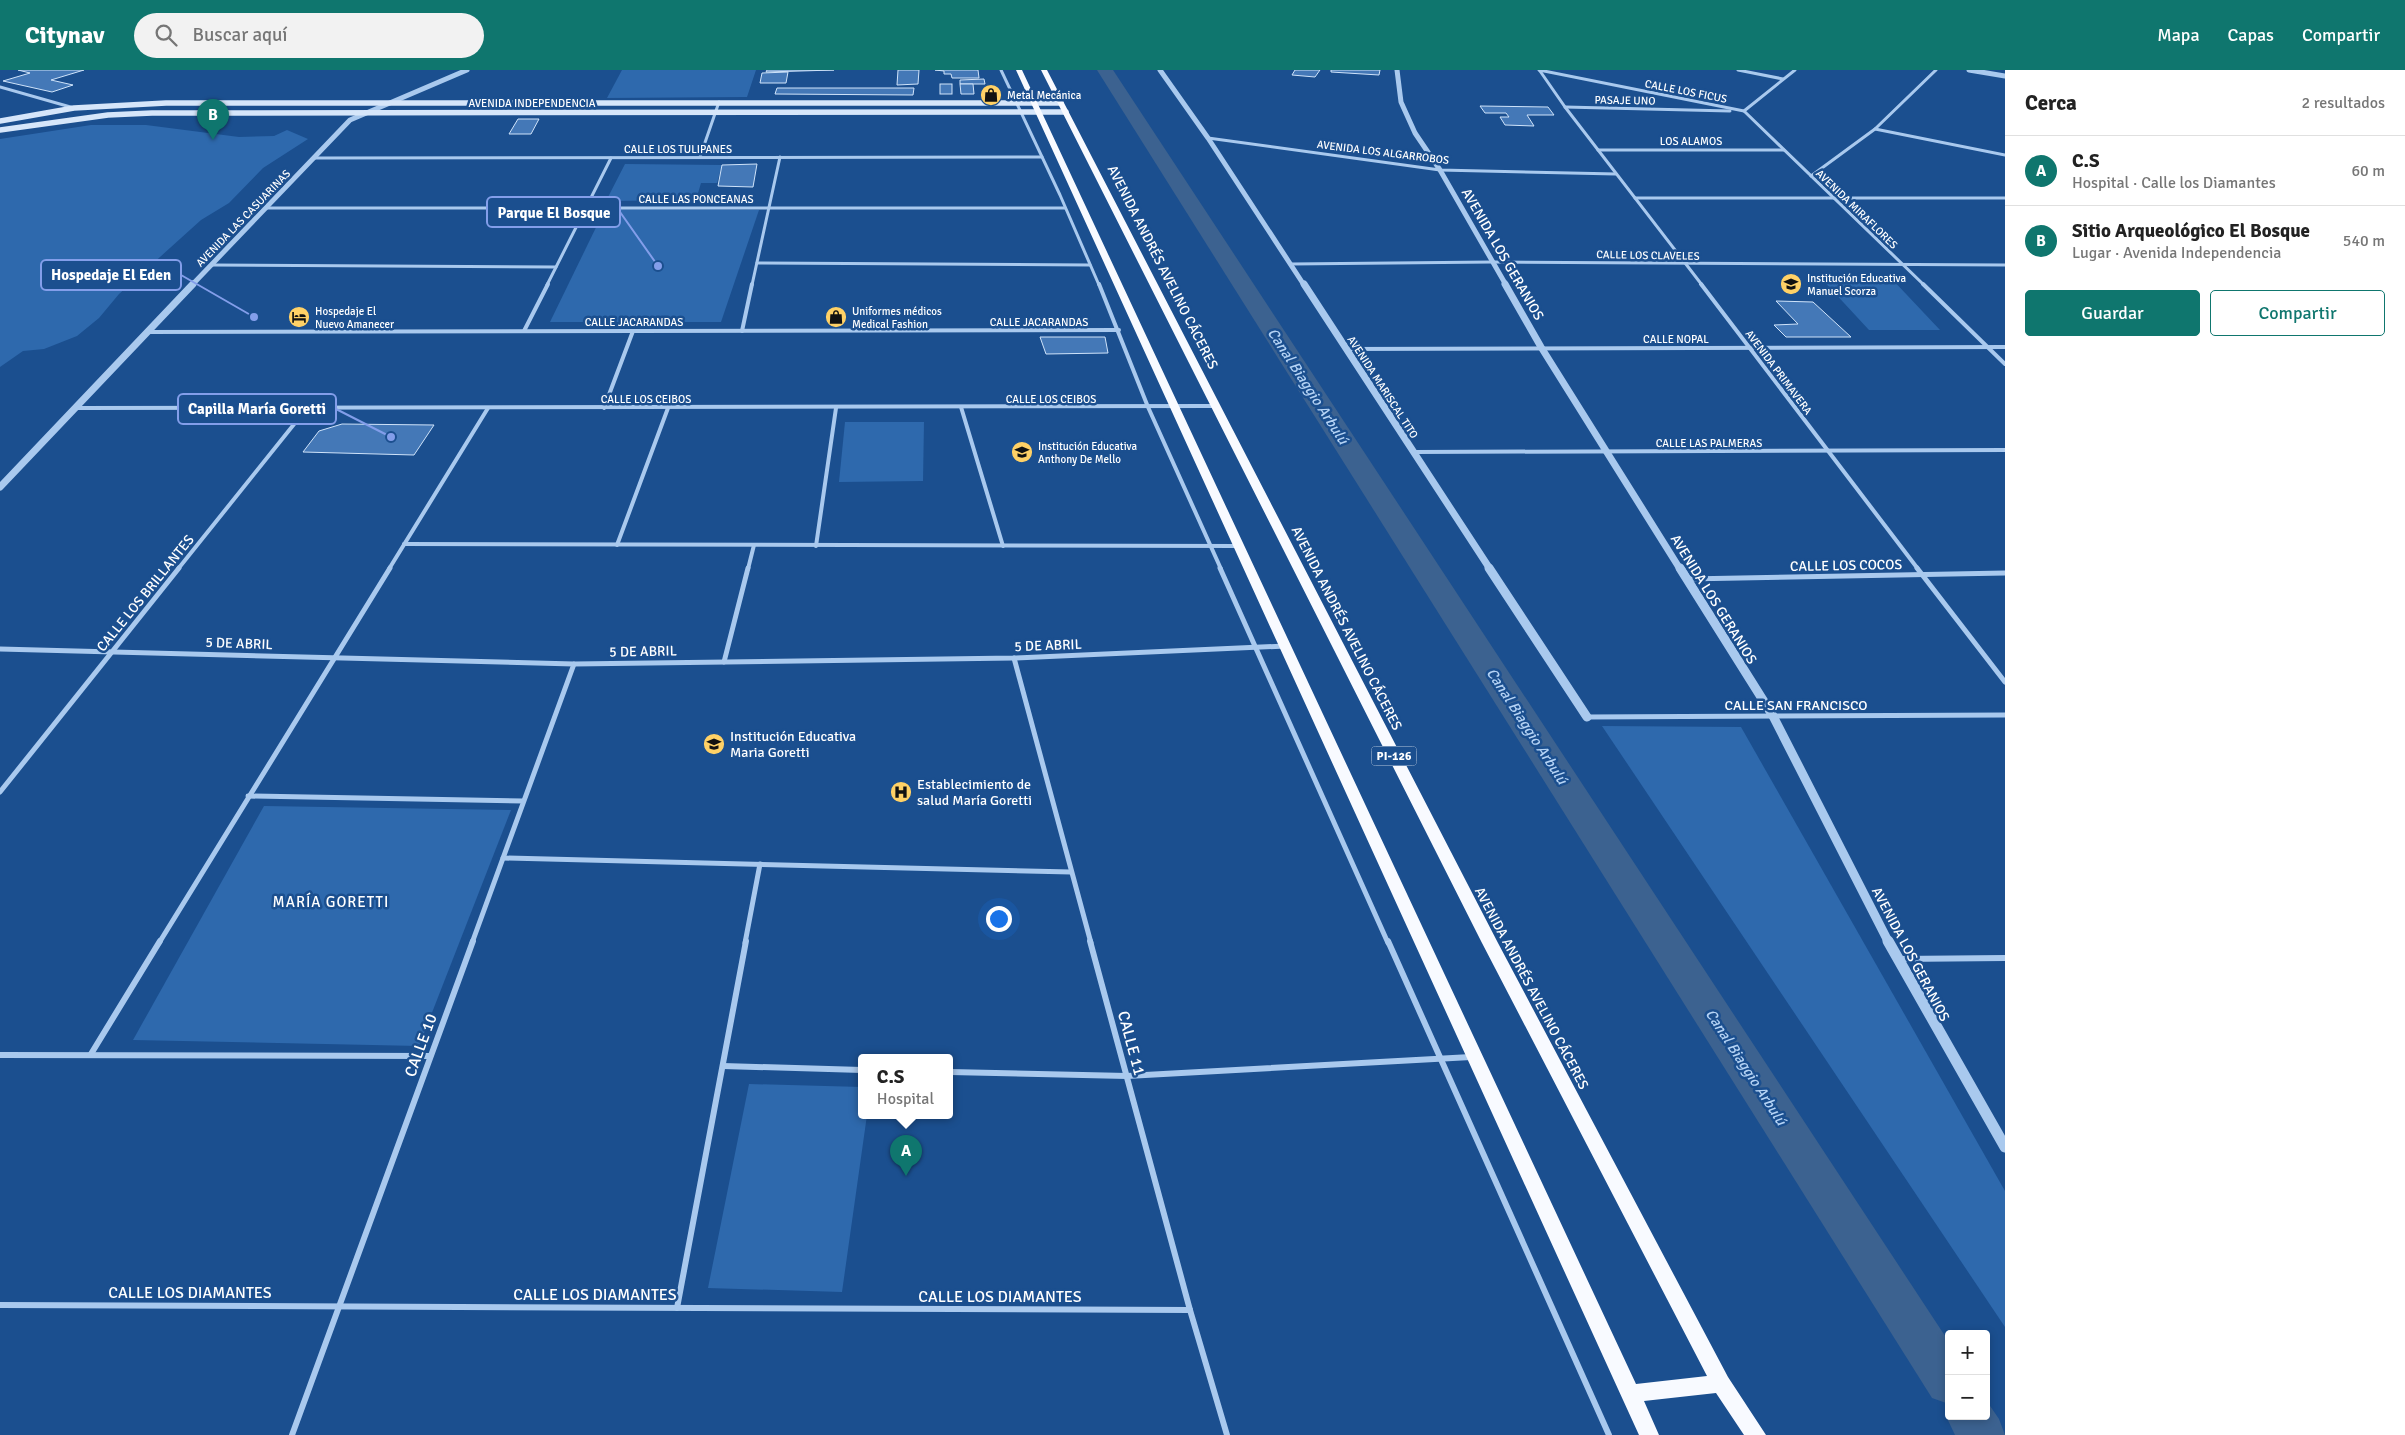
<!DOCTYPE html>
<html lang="es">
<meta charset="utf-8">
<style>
body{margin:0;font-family:Signika,sans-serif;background:#f2f2f2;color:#222}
.controls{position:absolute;right:15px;bottom:15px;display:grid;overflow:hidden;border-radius:5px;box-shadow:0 2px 8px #0003}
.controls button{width:45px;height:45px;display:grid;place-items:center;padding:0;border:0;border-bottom:1px solid #e0e0e0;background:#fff;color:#222;font:25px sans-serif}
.you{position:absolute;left:998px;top:848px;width:18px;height:18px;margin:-12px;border:4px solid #fff;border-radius:50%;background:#1a73e8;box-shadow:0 0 0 8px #1a73e833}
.badge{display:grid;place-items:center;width:32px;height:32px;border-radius:50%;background:#0f766e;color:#fff;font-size:16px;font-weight:700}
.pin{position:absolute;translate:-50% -41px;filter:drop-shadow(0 1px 2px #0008)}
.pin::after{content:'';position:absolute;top:26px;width:18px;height:15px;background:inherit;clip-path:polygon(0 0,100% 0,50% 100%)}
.popup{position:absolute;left:858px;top:984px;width:95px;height:65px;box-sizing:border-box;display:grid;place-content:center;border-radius:5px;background:#fff;filter:drop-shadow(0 1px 4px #0005);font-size:16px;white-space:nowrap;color:#767676}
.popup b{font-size:19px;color:#222}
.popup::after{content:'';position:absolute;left:50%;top:100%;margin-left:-10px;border:10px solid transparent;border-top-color:#fff}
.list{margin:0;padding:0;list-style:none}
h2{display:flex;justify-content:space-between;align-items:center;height:65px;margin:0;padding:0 20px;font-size:21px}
h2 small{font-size:16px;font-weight:400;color:#767676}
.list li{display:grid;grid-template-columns:32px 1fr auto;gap:15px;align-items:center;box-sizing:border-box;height:70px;padding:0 20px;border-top:1px solid #e0e0e0}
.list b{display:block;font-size:19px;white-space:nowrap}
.list p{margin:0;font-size:16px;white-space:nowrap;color:#767676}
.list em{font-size:16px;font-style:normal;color:#767676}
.actions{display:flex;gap:10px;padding:15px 20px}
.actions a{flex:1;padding:11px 0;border:1px solid #0f766e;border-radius:5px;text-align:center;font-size:18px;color:#0f766e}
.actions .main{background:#0f766e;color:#fff}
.icon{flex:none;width:28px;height:28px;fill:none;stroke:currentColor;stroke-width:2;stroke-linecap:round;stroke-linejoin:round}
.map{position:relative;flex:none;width:2005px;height:1365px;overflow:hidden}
header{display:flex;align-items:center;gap:30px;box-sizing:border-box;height:70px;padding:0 25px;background:#0f766e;color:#fff}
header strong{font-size:24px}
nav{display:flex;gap:28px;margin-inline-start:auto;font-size:18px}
.search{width:350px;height:45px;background:#f2f2f2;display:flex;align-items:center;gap:12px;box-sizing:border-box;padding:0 18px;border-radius:28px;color:#767676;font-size:19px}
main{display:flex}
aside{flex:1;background:#fff}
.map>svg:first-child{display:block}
</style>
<header>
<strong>Citynav</strong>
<div class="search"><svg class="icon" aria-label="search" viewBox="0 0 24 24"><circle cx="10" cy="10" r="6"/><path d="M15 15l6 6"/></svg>Buscar aquí</div>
<nav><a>Mapa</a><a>Capas</a><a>Compartir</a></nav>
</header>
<main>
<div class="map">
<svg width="2005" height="1365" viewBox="0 0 2005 1365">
<rect width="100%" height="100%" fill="#1b4f8f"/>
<g fill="#2e69ad">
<polygon points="622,0 756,0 747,27 607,28"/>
<polygon points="91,55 146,55 239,67 274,66 287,60 308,69 263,98 229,133 201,150 119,224 99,248 77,266 44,279 23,281 0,297 0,69"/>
<polygon points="625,94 722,95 717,113 701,113 696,130 606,131"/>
<polygon points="605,139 759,140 721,252 550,252"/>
<polygon points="1819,206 1890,207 1940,260 1869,260"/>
<polygon points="845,352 924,352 923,411 839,412"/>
<polygon points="1602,656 1741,657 2005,1121 2005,1257"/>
<polygon points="264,736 511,740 419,976 133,970"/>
<polygon points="749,1014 862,1017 862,1045 867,1045 842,1222 708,1218"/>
</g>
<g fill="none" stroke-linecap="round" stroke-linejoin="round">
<g fill="#3c6290" fill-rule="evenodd">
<polygon points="1097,0 1113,0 1949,1272 1949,1334 1932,1328"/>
<polygon points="1986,1330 1999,1349 2005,1365 1955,1365 1946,1346 1949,1339 1949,1346 1986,1346"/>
</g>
</g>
<g fill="#4478b7" stroke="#cfe3fa">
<polygon points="18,0 84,0 51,10 73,15 52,22 3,11 30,3"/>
<polygon points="767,0 834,0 766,2"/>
<polygon points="898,0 919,0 918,14 897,15"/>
<polygon points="935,0 978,0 979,8 952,8 951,4 944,4 944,1"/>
<polygon points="1295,0 1320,0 1315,7 1292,5"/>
<polygon points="1380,0 1379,5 1331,2 1331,0"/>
<polygon points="788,2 786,13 760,13 762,3"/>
<polygon points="984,9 985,14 960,14 960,10"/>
<rect x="940" y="14" width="12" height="10"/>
<polygon points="960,14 973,14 974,24 961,24"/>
<polygon points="777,18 914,18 913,25 775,24"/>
<polygon points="1480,36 1548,37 1554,45 1527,45 1534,56 1505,55 1500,47 1509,47 1506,43 1485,43"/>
<polygon points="518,49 539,49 531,64 509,64"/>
<polygon points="757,94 753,117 718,116 722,95"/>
<polygon points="1776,231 1813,232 1851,267 1786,267 1774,255 1798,254"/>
<polygon points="1040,267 1105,267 1108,283 1046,284"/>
<polygon points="342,354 434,355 414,385 303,382 319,361"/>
</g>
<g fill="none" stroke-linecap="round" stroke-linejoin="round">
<g stroke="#a9c9ee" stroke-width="3">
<polyline points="1001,0 1060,125 1099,215"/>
<polyline points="1539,0 1744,41"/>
<polyline points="1738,0 1783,9"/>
<polyline points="1795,0 1744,41 1924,215"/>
<polyline points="1540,1 1565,37 1702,215"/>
<polyline points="0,17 74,38"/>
<polyline points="1565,37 1730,41"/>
<polyline points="1875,59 2005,85"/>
<polyline points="1208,68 1440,100 1616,104"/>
<polyline points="1598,80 1784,80"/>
<polyline points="700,87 719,32"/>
<polyline points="314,88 1042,87"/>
<polyline points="1811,106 1875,59 1936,0"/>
<polyline points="1635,128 2005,128"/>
<polyline points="266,138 1065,138"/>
<polyline points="757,193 1090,195"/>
<polyline points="1291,194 1493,192 2005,195"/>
<polyline points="212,195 556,197"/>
<polyline points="547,215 611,88"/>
<polyline points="752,215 780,87"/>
</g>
<g stroke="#a9c9ee" stroke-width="4">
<polyline points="1099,214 1148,337 1221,499"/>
<polyline points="1701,214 1918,499"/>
<polyline points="1923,214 2005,294"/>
<polyline points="524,261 548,214"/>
<polyline points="742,261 752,214"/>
<polyline points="148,262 1119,260"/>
<polyline points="1346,279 2005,277"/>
<polyline points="961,337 1003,476"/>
<polyline points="76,338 1216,336"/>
<polyline points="604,338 633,261"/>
<polyline points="1414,382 2005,380"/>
<polyline points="404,474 1238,476"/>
<polyline points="617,475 668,338"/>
<polyline points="816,476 836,338"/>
<polyline points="178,499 307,338"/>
<polyline points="389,499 488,338"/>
<polyline points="748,499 754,475"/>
</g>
<g stroke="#a9c9ee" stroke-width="5">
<polyline points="1220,498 1388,873"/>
<polyline points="1917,498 2005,612"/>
<polyline points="1687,509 2005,503"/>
<polyline points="0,579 574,594 1014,588 1286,576"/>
<polyline points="1014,588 1091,873"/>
<polyline points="724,592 748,498"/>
<polyline points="1587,647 2005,645"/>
<polyline points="0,722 179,498"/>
<polyline points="248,726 523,731"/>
<polyline points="503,788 1071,802"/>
<polyline points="159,873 390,498"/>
<polyline points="472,873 574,594"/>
<polyline points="745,873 760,794"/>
</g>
<g stroke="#a9c9ee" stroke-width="6">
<polyline points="1090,871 1190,1240 1227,1365"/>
<polyline points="1388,871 1609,1365"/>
<polyline points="1898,889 2005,888"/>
<polyline points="91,984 160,871"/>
<polyline points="0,985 430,986"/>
<polyline points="723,996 862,1000"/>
<polyline points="950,1002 1127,1006 1471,987"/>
<polyline points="0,1235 1190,1240"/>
<polyline points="677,1238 746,871"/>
<polyline points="292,1365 473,871"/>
</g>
<g stroke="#a9c9ee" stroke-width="5">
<polyline points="1160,0 1208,68 1304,215"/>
<polyline points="1397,0 1401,32 1415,63 1440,100 1506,215"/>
<polyline points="1969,0 2005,6"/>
<polyline points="192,215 350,50 467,0"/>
</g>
<g stroke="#a9c9ee" stroke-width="7">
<polyline points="1304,214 1490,499"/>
<polyline points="1505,214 1541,277 1680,499"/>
<polyline points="0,417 193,214"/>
</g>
<g stroke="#a9c9ee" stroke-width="9">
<polyline points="1489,498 1587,647"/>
<polyline points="1680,498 1773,646 1889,873"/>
</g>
<polyline stroke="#a9c9ee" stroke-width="11" points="1888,871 2005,1077"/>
<g stroke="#d6e6fa" stroke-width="5.5">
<polyline points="0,51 74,38 166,33 1061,33"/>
<polyline points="0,60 108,45 152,43 1066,42"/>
</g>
<polygon fill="#f8faff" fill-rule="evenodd" points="1016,0 1022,0 1636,1314 1707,1306 1482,873 1041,0 1047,0 1498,873 1728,1307 1766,1365 1744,1365 1716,1323 1644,1331 1659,1365 1639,1365"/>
</g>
<defs>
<g id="shop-disc" transform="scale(1.125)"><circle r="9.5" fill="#ffd166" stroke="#1b4f8f"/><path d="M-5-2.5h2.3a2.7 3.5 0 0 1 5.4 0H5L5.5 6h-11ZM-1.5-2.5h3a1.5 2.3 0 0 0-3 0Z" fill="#111"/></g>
<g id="school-disc" transform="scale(1.125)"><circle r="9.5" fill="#ffd166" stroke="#1b4f8f"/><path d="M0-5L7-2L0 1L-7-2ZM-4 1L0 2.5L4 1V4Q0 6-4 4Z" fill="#111"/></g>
<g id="hotel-disc" transform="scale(1.125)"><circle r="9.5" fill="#ffd166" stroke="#1b4f8f"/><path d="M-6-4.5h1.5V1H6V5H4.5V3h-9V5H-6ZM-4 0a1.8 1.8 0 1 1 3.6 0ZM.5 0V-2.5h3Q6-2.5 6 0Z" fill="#111"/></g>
<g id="hospital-disc" transform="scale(1.125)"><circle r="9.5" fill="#ffd166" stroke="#1b4f8f"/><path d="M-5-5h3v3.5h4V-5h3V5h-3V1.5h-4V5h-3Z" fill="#111"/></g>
</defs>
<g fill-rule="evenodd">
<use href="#shop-disc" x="991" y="25"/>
<use href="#school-disc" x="1791" y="214"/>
<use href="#hotel-disc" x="299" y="247"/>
<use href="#shop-disc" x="836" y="247"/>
<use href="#school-disc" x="1022" y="382"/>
<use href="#school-disc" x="714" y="674"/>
<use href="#hospital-disc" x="901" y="722"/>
</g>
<g text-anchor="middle" stroke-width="5" stroke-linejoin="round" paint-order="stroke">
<g font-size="11" fill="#fff" stroke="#1b4f8f">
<text transform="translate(1686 21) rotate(11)" y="4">CALLE LOS FICUS</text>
<text transform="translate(1625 30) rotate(1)" y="4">PASAJE UNO</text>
<text x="532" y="37">AVENIDA INDEPENDENCIA</text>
<text x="1691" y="75">LOS ALAMOS</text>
<text x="678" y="83">CALLE LOS TULIPANES</text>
<text transform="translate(1383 82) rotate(7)" y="4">AVENIDA LOS ALGARROBOS</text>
<text x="696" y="133">CALLE LAS PONCEANAS</text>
<text transform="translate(1857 139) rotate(44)" y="4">AVENIDA MIRAFLORES</text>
<text transform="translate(243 148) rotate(-46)" y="4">AVENIDA LAS CASUARINAS</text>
<text transform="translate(1648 185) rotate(1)" y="4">CALLE LOS CLAVELES</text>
<text x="634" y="256">CALLE JACARANDAS</text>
<text x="1039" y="256">CALLE JACARANDAS</text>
<text x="1676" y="273">CALLE NOPAL</text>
<text transform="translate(1779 302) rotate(53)" y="4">AVENIDA PRIMAVERA</text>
<text transform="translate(1383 317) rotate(57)" y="4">AVENIDA MARISCAL TITO</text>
<text x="646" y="333">CALLE LOS CEIBOS</text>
<text x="1051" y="333">CALLE LOS CEIBOS</text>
<text x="1709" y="377">CALLE LAS PALMERAS</text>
</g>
<g font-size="11" fill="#fff" stroke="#1b4f8f" text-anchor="start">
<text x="1007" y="29">Metal Mecánica</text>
<text x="1807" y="212">Institución Educativa<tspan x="1807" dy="13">Manuel Scorza</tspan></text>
<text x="315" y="245">Hospedaje El<tspan x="315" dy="13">Nuevo Amanecer</tspan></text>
<text x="852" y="245">Uniformes médicos<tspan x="852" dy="13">Medical Fashion</tspan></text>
<text x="1038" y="380">Institución Educativa<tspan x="1038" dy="13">Anthony De Mello</tspan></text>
</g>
<rect fill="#1b4f8f" stroke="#bbcadd" stroke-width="1" x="1371.5" y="676.5" width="45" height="19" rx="4"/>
<g font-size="12" font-weight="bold" fill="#fff">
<text x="1394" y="690">PI-126</text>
</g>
<g font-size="14" fill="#fff" stroke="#1b4f8f">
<text transform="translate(1503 184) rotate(60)" y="5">AVENIDA LOS GERANIOS</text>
<text transform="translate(1163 197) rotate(63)" y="5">AVENIDA ANDRÉS AVELINO CÁCERES</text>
<text transform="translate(1846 495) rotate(-1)" y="5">CALLE LOS COCOS</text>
<text transform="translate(145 523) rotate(-51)" y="5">CALLE LOS BRILLANTES</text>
<text transform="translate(1714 529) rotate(58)" y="5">AVENIDA LOS GERANIOS</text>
<text transform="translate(1347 558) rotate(63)" y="5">AVENIDA ANDRÉS AVELINO CÁCERES</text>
<text transform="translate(239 573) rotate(2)" y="5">5 DE ABRIL</text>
<text transform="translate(1048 575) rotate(-2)" y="5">5 DE ABRIL</text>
<text transform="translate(643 581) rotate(-1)" y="5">5 DE ABRIL</text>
<text x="1796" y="640">CALLE SAN FRANCISCO</text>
<text transform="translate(1911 884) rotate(62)" y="5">AVENIDA LOS GERANIOS</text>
<text transform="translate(1532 918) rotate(62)" y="5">AVENIDA ANDRÉS AVELINO CÁCERES</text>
</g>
<g font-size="14" fill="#fff" stroke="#1b4f8f" text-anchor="start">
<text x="730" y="671">Institución Educativa<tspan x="730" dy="16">Maria Goretti</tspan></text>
<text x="917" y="719">Establecimiento de<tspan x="917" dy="16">salud María Goretti</tspan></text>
</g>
<g font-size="15" font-style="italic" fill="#b5d3f5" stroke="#1b4f8f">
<text transform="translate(1308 316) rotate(57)" y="5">Canal Biaggio Arbulú</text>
<text transform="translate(1527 656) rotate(57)" y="5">Canal Biaggio Arbulú</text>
<text transform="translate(1746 997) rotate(57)" y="5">Canal Biaggio Arbulú</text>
</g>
<g font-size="15" letter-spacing="1" fill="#fff" stroke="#1b4f8f">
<text x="331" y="837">MARÍA GORETTI</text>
</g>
<g font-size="16" fill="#fff" stroke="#1b4f8f">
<text transform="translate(1132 973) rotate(75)" y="6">CALLE 11</text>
<text transform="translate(420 975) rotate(-70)" y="6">CALLE 10</text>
<text x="190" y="1228">CALLE LOS DIAMANTES</text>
<text x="595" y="1230">CALLE LOS DIAMANTES</text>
<text x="1000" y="1232">CALLE LOS DIAMANTES</text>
</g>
</g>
<path fill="none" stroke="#839eea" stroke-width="2" d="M658 196L620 142M254 247L181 205M391 367L336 339"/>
<g fill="#839eea" stroke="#1b4f8f" stroke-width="2">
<circle cx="658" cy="196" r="5"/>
<circle cx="254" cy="247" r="5"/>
<circle cx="391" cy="367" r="5"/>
</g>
<g fill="#1b4f8f" stroke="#839eea" stroke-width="2">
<rect x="487" y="127" width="133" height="30" rx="5"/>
<rect x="41" y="190" width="140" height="30" rx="5"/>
<rect x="178" y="324" width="158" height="30" rx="5"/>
</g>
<g font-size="15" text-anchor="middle" font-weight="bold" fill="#fff">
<text x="554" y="148">Parque El Bosque</text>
<text x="111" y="210">Hospedaje El Eden</text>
<text x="257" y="344">Capilla María Goretti</text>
</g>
</svg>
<div class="controls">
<button>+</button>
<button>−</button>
</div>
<div class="you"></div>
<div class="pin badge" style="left:906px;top:1106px">A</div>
<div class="popup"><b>C.S</b>Hospital</div>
<div class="pin badge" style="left:213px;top:70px">B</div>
</div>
<aside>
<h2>Cerca<small>2 resultados</small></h2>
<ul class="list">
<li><span class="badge">A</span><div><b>C.S</b><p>Hospital · Calle los Diamantes</p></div><em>60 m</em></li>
<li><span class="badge">B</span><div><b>Sitio Arqueológico El Bosque</b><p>Lugar · Avenida Independencia</p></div><em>540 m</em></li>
</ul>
<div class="actions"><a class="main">Guardar</a><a>Compartir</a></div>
</aside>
</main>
